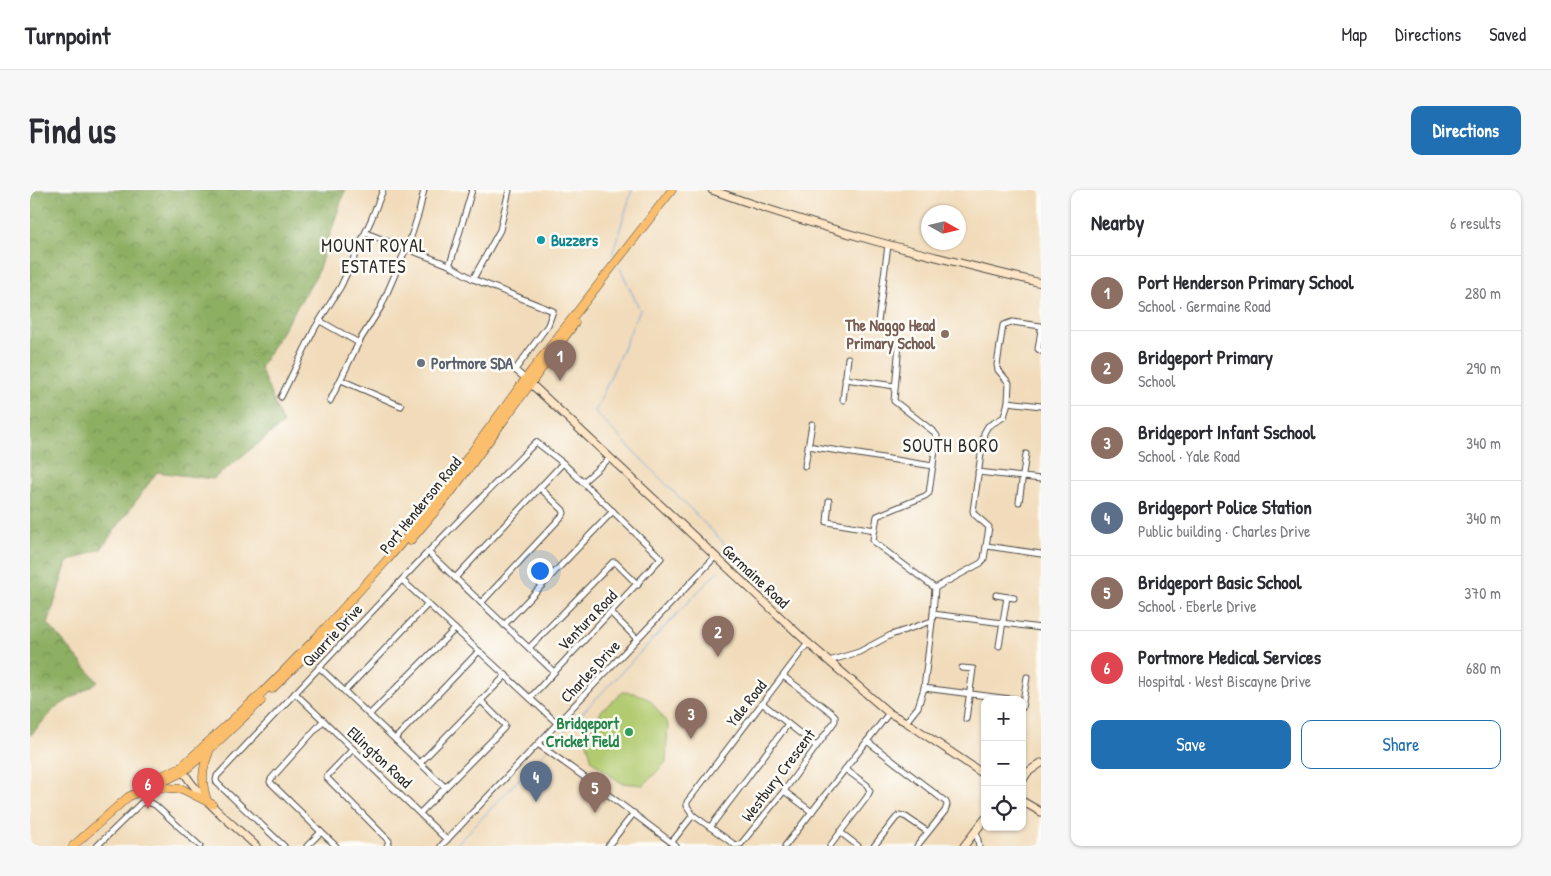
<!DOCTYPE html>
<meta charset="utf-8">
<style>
body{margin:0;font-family:"Patrick Hand",sans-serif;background:#f7f7f7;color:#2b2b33}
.controls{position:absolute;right:15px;bottom:15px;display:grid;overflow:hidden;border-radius:10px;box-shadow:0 1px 4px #0004}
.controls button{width:45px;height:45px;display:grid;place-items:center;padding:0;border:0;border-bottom:1px solid #e1e1e2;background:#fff;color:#2b2b33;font:25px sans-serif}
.compass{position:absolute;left:891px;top:15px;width:45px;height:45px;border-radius:50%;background:#fff;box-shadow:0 1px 4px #0004;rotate:98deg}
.you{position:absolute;left:509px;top:380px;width:18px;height:18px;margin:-12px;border:4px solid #fff;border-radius:50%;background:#1a73e8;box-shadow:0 0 0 8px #1a73e833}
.badge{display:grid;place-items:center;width:32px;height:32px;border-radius:50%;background:#1f6fb2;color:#fff;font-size:16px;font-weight:700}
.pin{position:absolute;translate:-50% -41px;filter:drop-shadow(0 1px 2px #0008)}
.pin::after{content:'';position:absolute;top:26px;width:18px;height:15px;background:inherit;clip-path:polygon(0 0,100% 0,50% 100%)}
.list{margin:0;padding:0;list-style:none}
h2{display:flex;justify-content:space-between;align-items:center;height:65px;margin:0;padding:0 20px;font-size:21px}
h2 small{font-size:16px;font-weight:400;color:#7c7c81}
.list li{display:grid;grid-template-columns:32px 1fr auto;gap:15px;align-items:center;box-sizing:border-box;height:75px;padding:0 20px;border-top:1px solid #e1e1e2}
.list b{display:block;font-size:19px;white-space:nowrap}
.list p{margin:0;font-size:16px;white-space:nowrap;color:#7c7c81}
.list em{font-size:16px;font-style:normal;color:#7c7c81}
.actions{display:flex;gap:10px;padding:15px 20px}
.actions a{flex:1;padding:11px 0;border:1px solid #1f6fb2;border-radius:10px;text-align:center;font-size:18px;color:#1f6fb2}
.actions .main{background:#1f6fb2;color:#fff}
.icon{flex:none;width:28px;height:28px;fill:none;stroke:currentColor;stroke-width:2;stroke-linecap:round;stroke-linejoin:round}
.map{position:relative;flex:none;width:1011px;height:656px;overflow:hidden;border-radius:10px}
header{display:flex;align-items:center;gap:30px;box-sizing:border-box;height:70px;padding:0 25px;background:#fff;border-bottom:1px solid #e1e1e2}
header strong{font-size:24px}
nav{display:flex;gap:28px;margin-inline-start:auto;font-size:18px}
.intro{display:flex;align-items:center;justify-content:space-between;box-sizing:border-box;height:120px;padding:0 30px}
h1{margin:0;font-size:35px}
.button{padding:12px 22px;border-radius:10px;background:#1f6fb2;color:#fff;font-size:18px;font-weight:700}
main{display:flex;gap:30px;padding:0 30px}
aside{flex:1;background:#fff;border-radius:10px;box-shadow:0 1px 4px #0004}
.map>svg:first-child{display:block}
</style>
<header>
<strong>Turnpoint</strong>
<nav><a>Map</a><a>Directions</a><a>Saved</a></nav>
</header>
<div class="intro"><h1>Find us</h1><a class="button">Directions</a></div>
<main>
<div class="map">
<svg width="1011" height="656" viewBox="0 0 1011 656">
<defs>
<pattern id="forest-crowns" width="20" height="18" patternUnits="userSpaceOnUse" patternTransform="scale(1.25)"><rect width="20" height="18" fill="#8daf62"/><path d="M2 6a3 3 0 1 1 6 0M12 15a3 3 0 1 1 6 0" fill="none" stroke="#738f51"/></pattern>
</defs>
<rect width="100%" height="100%" fill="#fdfcf7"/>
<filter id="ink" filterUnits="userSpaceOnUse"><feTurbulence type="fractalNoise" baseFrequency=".02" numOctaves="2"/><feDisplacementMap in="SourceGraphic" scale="10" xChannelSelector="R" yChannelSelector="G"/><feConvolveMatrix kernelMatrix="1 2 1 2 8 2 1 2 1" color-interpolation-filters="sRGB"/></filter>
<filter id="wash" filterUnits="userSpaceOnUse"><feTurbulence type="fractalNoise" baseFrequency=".0096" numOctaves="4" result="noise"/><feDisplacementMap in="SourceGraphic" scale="20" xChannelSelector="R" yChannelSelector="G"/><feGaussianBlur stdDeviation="1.12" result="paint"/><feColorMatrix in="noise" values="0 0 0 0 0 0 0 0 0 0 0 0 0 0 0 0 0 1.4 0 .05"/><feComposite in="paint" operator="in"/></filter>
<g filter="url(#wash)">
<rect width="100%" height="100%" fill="#f1dbba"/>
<polygon fill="url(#forest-crowns)" stroke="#5c6d46" points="0,0 315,0 287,84 230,178 253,234 183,289 127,282 71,359 37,372 18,434 68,492 25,518 0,546"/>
<polygon fill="#b2cb70" stroke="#6e7b4e" points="593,502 604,503 620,510 638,534 636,572 614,595 591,593 562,571 556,549 572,520"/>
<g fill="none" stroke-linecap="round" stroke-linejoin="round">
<g stroke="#6aa3d9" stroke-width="1">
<polyline points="582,65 602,0"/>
<polyline points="590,78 610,120 565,222 693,352 697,367"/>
<polyline points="519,558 689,380"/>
<polyline points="425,656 516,561"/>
</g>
</g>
</g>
<g filter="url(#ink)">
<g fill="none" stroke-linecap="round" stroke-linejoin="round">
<g stroke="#494540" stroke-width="7">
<g id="street">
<polyline points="336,43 419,75 443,89 523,121 518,135 485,180 496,189"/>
<polyline points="858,55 848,132 850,137 869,154 864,211 904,242 907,246 899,303 895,306 847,326 843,350 845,353 905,398"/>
<polyline points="419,75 422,68 442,0"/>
<polyline points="443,89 470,40 479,0"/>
<polyline points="290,131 329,153"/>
<polyline points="1011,140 1008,159 1011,161"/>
<polyline points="815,189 865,196"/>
<polyline points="311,190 371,216"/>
<polyline points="251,207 285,138 311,96 341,30 353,0"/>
<polyline points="813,210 818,168"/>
<polyline points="300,211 330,150 351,117 381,47 389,22 394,0"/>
<polyline points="978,212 1011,216"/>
<polyline points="778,256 903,276"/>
<polyline points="775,276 782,234"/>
<polyline points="948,282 1011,289"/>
<polyline points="553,292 580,268"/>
<polyline points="799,311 797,332 845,340"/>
<polyline points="989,312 996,264"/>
<polyline points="957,356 1011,364"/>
<polyline points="398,362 524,482"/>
<polyline points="425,388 533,273"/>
<polyline points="372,390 528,534"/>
<polyline points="905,398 951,373 954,369 959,337 944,324 943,321 954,243 958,236 974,227 978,212 979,193 968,180 967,175 973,135 982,132 1011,136"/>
<polyline points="966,405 984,408"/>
<polyline points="451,413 532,326 534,323 533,320 510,298"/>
<polyline points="581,423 607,449"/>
<polyline points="903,424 1011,438"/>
<polyline points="474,435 583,321"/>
<polyline points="969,456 977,407"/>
<polyline points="499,458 583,372 585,372 608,395"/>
<polyline points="799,471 829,462 861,445 902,431"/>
<polyline points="289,477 415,597"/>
<polyline points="932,478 943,479 936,529"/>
<polyline points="753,486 802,523 805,526 805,531 754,601 711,654 705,655 663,625 657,616 657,612 778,453"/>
<polyline points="894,498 988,510"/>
<polyline points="315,501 398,414"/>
<polyline points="265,503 417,650"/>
<polyline points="732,513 786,556"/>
<polyline points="992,518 997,487"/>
<polyline points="339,525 425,439"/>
<polyline points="293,531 241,589 240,592 291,642 306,656"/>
<polyline points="876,532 888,517 894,498 903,424 905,398"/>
<polyline points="365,549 449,461"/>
<polyline points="837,551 916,612 917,615 915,621 887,656"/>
<path d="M509,555C556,587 600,621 646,656"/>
<polyline points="323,559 297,586 297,588 359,651 357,656"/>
<polyline points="390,573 476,485"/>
<polyline points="754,601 782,622"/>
<polyline points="390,623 474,538 475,535 451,511"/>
<polyline points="681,636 758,534"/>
<polyline points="946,640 949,656"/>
<polyline points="810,642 828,656"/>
<polyline points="641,653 663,625"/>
<polyline points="67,656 111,613 118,612 125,615 170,656"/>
<polyline points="254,656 187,593 186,590 187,586 398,362 506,252 533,273 631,368 500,508"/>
<polyline points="277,656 291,642"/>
<polyline points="411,656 685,367"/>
<polyline points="578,656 604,623"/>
<polyline points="755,656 859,523"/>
<polyline points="800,656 837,607 840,601 837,595 815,579"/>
<polyline points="844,656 866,628 870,625 876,627 898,642"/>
</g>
</g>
<g stroke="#494540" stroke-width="9">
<g id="secondary">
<path d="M682,0C789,39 900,66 1011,93"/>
<polyline points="498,191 778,453 859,523 876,532 955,585"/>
<path d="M151,577C165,605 203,634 226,656"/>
<polyline points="992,591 998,582 1011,573"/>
<polyline points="992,611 1011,622"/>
<polyline points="934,656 955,629"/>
</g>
</g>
<g stroke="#494540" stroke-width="9">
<g id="primary">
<polyline points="380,351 419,305 545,133"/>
<polyline points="242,499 291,451 304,436"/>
<polyline points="125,597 152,599 182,614"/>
<polyline points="111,600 122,597 153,582 179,560 231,511"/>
<path d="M177,610C171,592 172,579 179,562"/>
<polyline points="43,656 98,607 110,601 122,590 151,577 236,499 287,447 358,369 396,324 502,180 642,0"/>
</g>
</g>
<use href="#street" stroke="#fff" stroke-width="5"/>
<use href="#secondary" stroke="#fde5c5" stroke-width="7"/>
<use href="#primary" stroke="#fabe6d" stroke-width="8"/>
</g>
</g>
<circle fill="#0f9aa8" stroke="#fdfcf7" stroke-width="2" cx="511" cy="50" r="5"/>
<circle fill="#8d6e63" stroke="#fdfcf7" stroke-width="2" cx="915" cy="144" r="5"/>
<circle fill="#6b7280" stroke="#fdfcf7" stroke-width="2" cx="391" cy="173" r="5"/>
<circle fill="#2e9e5b" stroke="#fdfcf7" stroke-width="2" cx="599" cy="542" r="5"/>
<g text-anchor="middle" stroke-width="5" stroke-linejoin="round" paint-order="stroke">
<g font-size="16" font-weight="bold" fill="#0d838f" stroke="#fdfcf7" text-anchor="start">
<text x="521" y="56">Buzzers</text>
</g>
<g font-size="16" font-weight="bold" fill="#785e54" stroke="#fdfcf7" text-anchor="end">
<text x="905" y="141">The Naggo Head<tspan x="905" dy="18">Primary School</tspan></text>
</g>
<g font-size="16" font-weight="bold" fill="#5b616d" stroke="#fdfcf7" text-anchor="start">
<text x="401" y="179">Portmore SDA</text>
</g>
<g font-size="16" fill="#2b2b2b" stroke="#fdfcf7">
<text transform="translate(390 315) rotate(-51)" y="6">Port Henderson Road</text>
<text transform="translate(726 386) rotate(43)" y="6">Germaine Road</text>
<text transform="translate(557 430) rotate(-46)" y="6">Ventura Road</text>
<text transform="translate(302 445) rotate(-47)" y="6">Quarrie Drive</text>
<text transform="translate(560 481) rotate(-47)" y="6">Charles Drive</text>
<text transform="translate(716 513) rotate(-52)" y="6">Yale Road</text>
<text transform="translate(350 567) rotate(43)" y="6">Ellington Road</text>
<text transform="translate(748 585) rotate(-53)" y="6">Westbury Crescent</text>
</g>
<g font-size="16" font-weight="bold" fill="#27864d" stroke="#fdfcf7" text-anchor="end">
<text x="589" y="539">Bridgeport<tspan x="589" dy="18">Cricket Field</tspan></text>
</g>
<g font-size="18" letter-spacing="1" fill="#2b2b2b" stroke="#fdfcf7">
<text x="344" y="62">MOUNT ROYAL<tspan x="344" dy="21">ESTATES</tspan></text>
<text x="921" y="262">SOUTH BORO</text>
</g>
</g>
</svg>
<div class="controls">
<button>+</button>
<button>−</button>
<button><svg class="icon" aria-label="locate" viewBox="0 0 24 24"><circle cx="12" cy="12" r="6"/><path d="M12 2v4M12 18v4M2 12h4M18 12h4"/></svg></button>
</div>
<svg class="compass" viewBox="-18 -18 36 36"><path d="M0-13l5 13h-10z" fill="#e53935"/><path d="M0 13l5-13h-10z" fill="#7c7c81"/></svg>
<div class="you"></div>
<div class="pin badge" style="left:530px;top:191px;background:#8d6e63">1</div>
<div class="pin badge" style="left:688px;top:467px;background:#8d6e63">2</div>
<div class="pin badge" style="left:661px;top:549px;background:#8d6e63">3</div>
<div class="pin badge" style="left:506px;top:612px;background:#5c6f8a">4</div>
<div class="pin badge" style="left:565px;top:623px;background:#8d6e63">5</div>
<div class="pin badge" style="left:118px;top:619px;background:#e0444e">6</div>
</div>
<aside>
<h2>Nearby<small>6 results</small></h2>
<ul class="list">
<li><span class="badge" style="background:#8d6e63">1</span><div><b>Port Henderson Primary School</b><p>School · Germaine Road</p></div><em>280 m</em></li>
<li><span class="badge" style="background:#8d6e63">2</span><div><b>Bridgeport Primary</b><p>School</p></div><em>290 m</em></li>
<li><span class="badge" style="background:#8d6e63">3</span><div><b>Bridgeport Infant Sschool</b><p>School · Yale Road</p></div><em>340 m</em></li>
<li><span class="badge" style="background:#5c6f8a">4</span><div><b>Bridgeport Police Station</b><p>Public building · Charles Drive</p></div><em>340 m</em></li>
<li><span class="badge" style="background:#8d6e63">5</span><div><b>Bridgeport Basic School</b><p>School · Eberle Drive</p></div><em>370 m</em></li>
<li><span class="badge" style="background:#e0444e">6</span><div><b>Portmore Medical Services</b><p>Hospital · West Biscayne Drive</p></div><em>680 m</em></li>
</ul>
<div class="actions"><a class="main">Save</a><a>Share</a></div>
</aside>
</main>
